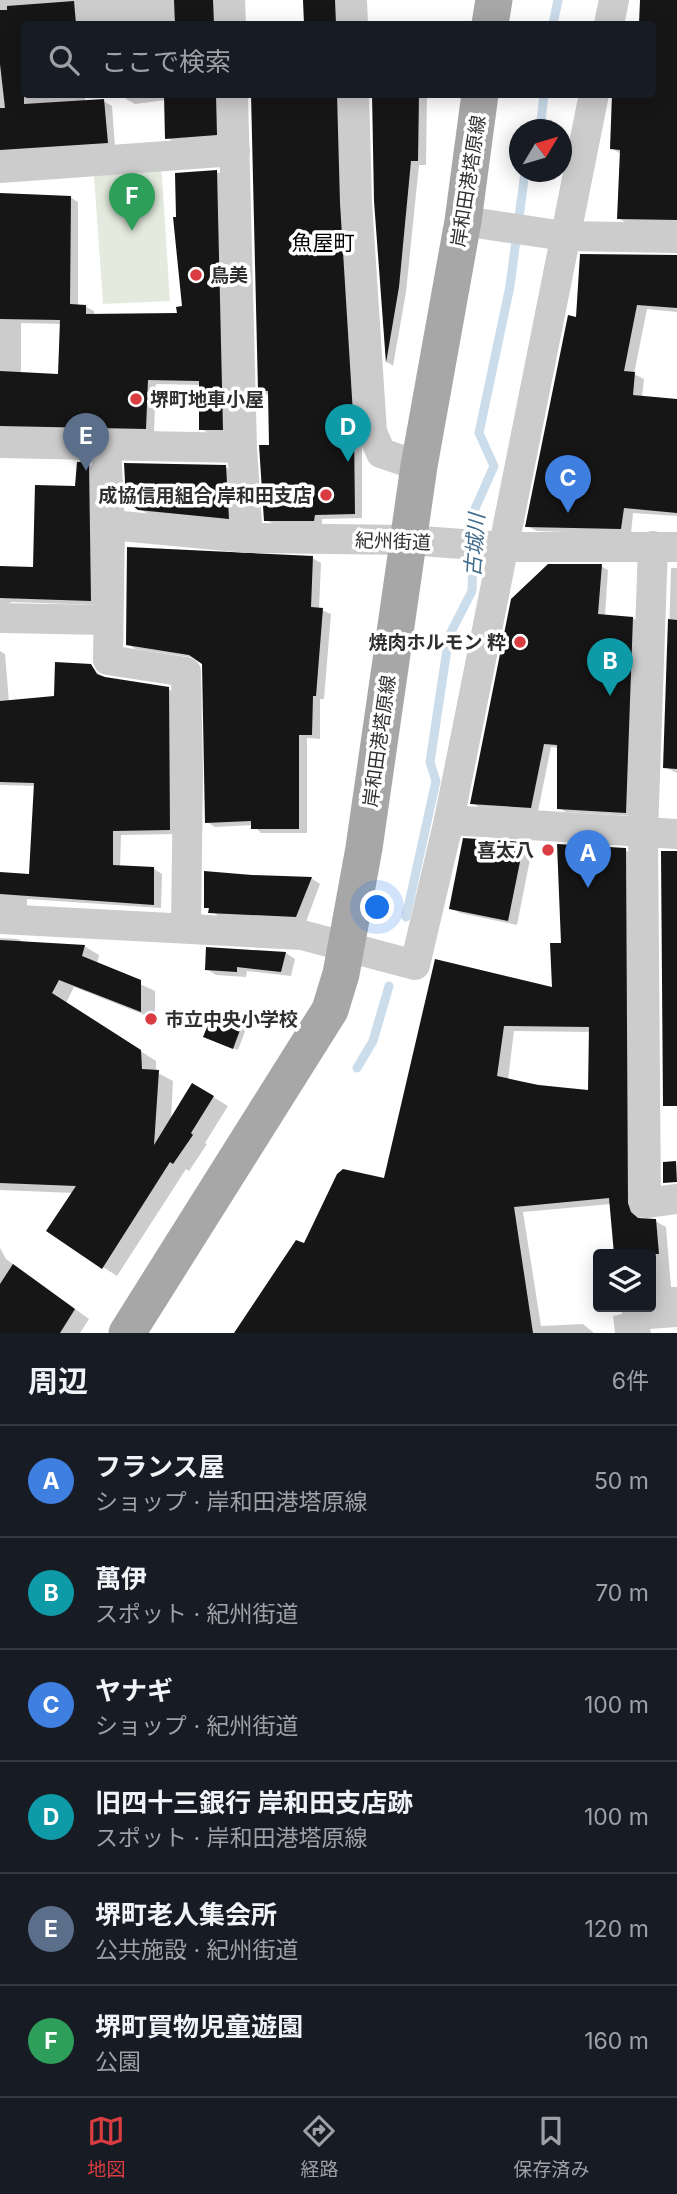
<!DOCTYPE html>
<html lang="ja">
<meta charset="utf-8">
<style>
body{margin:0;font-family:Inter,"Noto Sans JP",sans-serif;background:#20242c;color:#f1f3f6}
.controls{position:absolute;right:21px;bottom:21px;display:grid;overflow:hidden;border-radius:7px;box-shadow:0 4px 18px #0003}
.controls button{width:63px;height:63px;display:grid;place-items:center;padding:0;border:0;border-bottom:2px solid #363941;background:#171b24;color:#f1f3f6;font:35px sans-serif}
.compass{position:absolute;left:509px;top:119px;width:63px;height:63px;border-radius:50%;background:#171b24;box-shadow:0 4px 18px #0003;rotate:52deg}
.you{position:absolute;left:378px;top:908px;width:24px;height:24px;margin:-18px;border:5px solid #fff;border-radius:50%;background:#1a73e8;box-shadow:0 0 0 10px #1a73e833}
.badge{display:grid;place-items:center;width:46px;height:46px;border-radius:50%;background:#da3d41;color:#fff;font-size:23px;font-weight:700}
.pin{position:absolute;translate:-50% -58px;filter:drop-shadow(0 2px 4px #0008)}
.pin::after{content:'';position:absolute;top:37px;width:24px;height:21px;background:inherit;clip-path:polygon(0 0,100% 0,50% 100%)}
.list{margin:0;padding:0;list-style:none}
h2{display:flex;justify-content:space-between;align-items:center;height:91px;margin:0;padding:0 28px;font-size:30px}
h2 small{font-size:23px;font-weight:400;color:#9ea1a6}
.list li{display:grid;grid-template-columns:46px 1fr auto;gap:21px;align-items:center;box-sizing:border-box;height:112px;padding:0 28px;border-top:2px solid #363941}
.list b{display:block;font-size:26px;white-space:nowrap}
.list p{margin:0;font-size:23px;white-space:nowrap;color:#9ea1a6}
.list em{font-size:23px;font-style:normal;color:#9ea1a6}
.icon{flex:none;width:38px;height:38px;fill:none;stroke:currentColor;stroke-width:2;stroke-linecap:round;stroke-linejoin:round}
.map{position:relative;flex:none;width:677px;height:1333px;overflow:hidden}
.search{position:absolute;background:#171b24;box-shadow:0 4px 18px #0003;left:21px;right:21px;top:21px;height:77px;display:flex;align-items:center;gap:18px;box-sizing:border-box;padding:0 24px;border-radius:7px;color:#9ea1a6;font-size:26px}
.sheet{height:763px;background:#171b24}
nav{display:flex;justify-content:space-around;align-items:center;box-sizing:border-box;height:98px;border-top:2px solid #363941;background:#171b24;font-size:19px;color:#9ea1a6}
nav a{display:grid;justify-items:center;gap:4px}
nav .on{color:#da3d41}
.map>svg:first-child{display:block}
</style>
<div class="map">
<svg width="677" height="1333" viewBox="0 0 677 1333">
<rect width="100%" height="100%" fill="#fff"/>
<polygon fill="#e4ebde" points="93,161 161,162 170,301 103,304"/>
<g fill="#0003" fill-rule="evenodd">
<polygon points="0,0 221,0 221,24 24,24 24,94 85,94 85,102 103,101 112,106 115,147 0,160"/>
<polygon points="304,0 345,0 343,24 305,24"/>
<polygon points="642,0 677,0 677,225 628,224 618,218 621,154 611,148 652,94 652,24 641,24"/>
<polygon points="126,94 225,94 224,139 175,142 167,138 166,100 135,104 126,99"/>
<polygon points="252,94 347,94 362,436 362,518 322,519 322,525 274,524 266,520 271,447 268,395 260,390"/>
<polygon points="373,94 427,94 426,165 419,165 406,292 393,366 387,362"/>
<path d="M217,172L225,176L231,434L209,433L201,429V385L156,384L154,432L0,431V195L70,197L78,202V306L86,307L94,311V315H178L183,308ZM21,323L62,324L60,376L21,374Z"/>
<polygon points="677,257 677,312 647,309 634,374 644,379 642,397 677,400 677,516 633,513 631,534 537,531 527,526 577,319"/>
<polygon points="89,464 97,469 99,605 12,602 0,608 0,568 35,569"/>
<polygon points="225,467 239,475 242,525 154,517 139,509"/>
<polygon points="312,558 321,563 319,609 331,614 324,699 320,699 320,739 307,738 307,833 261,833 253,825 215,827 207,822 203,664 196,658 136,649 127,644"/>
<polygon points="601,566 608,570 605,616 633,618 640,623 633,816 566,812 559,808 559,748 551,747 538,811 479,807 472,803"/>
<polygon points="671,568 677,568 677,773 665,767"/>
<polygon points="0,651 5,654 9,702 56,698 91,666 104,679 168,689 176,693 177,834 121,835 120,867 154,869 162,874 161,908 27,899 27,906 0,910 0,874 30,875 36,786 0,785"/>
<polygon points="464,840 524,844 532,849 517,925 460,913 451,908"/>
<path d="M625,850L635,856L638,1210L641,1219L655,1221L666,1227L671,1287H677V1327L650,1329L651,1333H615L613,1316L622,1314L621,1307H651V1254H616L611,1204L523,1212L541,1326L583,1324L594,1333H237L296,1242L305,1245L385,1180L436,961L554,989L563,944ZM514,1031L591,1032L589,1092L508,1080Z"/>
<polygon points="311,878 320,884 306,922 220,917 206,907"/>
<polygon points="0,938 18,939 25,943 84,946 99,955 97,964 155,991 155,1019 74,987 66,1003 156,1061 156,1072 173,1081 171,1121 208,1094 228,1106 205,1143 207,1144 189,1171 186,1169 117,1276 103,1267 74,1193 0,1190"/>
<polygon points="286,953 295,959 291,976 247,971 246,977 216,975 207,969"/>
<polygon points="214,1012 247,1026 238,1050 209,1038"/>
<polygon points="0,1248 6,1259 89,1319 80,1333 0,1333"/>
</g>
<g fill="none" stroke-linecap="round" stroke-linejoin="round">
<g stroke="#cbdcea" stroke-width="9">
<polyline points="553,24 558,0"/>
<polyline points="540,130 544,94"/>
<polyline points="406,917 436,781 430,762 449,636 472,591 474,511 494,466 479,433 510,286 525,172"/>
<polyline points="357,1068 373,1041 389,986"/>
</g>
</g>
<g fill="#161616" fill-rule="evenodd">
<polygon points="174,0 213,0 214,24 175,24"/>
<polygon points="303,0 335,0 336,24 304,24"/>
<polygon points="640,0 677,0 677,220 617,219 620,150 610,149 612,94 653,94 653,24 639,24"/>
<polygon points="74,1 76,24 24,24 24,104 104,99 108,143 0,150 0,108 5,108 0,64 0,10 7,10 7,6"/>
<polygon points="251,94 337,94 340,203 354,430 355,514 315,515 314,521 264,521 259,445 269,445 268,391 258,391"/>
<polygon points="372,94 419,94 418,161 411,161 399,287 386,363 374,201"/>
<polygon points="164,95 216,95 217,135 165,139"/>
<polygon points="217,170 223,430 199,430 199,381 148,380 146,429 0,426 0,371 58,374 60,320 0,319 0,193 71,196 70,304 86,305 86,314 177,313 176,307 182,306 173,217 176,217 175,173"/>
<polygon points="580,254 677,255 677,308 637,305 624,371 635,372 633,395 677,399 677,513 624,508 621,529 525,527 568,315 576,317"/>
<polygon points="77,462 89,462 91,601 0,598 0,566 33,567 35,485 75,486"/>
<polygon points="124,463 226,465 229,519 138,510 126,501"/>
<polygon points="127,547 313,556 311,607 323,608 316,696 313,696 312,735 299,735 299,829 251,829 251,821 205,823 202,664 189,655 126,645"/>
<polygon points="548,564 602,564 598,614 633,617 626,813 557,809 557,745 544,744 531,808 470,804 511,599"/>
<polygon points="668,619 677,620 677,769 663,768"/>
<polygon points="55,662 91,664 97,674 105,677 169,687 170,830 113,831 113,865 154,867 154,905 0,894 0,872 29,874 34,783 0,782 0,701 54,696"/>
<polygon points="463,838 524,842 508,921 449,909"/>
<path d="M557,844L626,848L628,1203L631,1212L638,1218L656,1219L659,1254H614L609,1198L514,1207L533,1333H234L296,1240L304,1243L337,1174L343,1169L384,1178L435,959L552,987L550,943H561ZM504,1026L589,1027L588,1090L538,1085L497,1076Z"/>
<polygon points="661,851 677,851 677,1106 663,1106"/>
<polygon points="204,871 252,875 312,877 296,917 208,913 209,908 204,908"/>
<polygon points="0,940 85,945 82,956 141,980 141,1012 59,980 52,993 141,1050 142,1069 159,1070 154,1145 192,1083 214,1096 191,1133 193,1135 173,1164 170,1162 102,1269 46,1231 76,1186 0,1183"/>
<polygon points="206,947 286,952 281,972 237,967 237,972 205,970"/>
<polygon points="214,1010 243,1022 233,1049 203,1037"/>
<polygon points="676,1161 677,1182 663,1183 663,1162"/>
<polygon points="13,1264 75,1309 60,1333 0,1333 0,1284"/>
</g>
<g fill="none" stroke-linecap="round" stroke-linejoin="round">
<g stroke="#ccc" stroke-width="30">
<polyline points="230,0 231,24"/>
<polyline points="352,0 353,24"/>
<polyline points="609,24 614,0"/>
<polyline points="233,94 242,448 248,538"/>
<polyline points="354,94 357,202 372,432 381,453 419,466"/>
<polyline points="0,168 235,151"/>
<polyline points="463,221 564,236 677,238"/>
<polyline points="0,443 242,448"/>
<polyline points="106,445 110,525 108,660 186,672 188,773 186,927"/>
<polyline points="110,525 248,538 408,540 503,547 677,547"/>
<polyline points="653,546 643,833 646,1203 677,1199"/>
<polyline points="0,618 106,620"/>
<polyline points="449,820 677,834"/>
<polyline points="0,919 302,935 415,965 449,820 594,94"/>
</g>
<g stroke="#a7a7a7" stroke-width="37">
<polyline points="490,24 494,0"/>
<polyline points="127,1333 330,1010 341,974 364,848 419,466 463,221 480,94"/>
</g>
</g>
<g fill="#da3d41" stroke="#fff" stroke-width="2.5">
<circle cx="196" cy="275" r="7"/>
<circle cx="136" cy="399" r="7"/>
<circle cx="326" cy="495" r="7"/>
<circle cx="520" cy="642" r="7"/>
<circle cx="548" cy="850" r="7"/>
<circle cx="151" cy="1019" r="7"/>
</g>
<g text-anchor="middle" stroke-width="7" stroke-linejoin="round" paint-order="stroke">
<g font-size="19" fill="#2f2f2f" stroke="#fff">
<text transform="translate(468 181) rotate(-81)" y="7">岸和田港塔原線</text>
<text transform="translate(393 541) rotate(2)" y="7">紀州街道</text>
<text transform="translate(379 741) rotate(-82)" y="7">岸和田港塔原線</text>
</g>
<g font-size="19" font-weight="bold" fill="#2f2f2f" stroke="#fff" text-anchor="start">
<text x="210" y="282">鳥美</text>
<text x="150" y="406">堺町地車小屋</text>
<text x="312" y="502" text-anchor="end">成協信用組合 岸和田支店</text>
<text x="506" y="649" text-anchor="end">焼肉ホルモン 粋</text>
<text x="534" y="857" text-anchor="end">喜太八</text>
<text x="165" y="1026">市立中央小学校</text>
</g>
<g font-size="21" fill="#000" stroke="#fff">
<text x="323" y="250">魚屋町</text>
</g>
<g font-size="21" font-style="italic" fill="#426c8c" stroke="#fff">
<text transform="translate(475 545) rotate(-86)" y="7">古城川</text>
</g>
</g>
</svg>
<div class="controls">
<button><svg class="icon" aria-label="layers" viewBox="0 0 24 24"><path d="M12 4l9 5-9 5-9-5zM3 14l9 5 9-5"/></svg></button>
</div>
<svg class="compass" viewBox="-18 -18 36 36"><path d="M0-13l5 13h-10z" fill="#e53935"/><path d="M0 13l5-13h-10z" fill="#9ea1a6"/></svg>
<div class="you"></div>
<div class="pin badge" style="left:588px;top:888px;background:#3f7fe0">A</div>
<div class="pin badge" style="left:610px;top:696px;background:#0f9aa8">B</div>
<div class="pin badge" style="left:568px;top:513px;background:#3f7fe0">C</div>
<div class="pin badge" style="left:348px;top:462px;background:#0f9aa8">D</div>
<div class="pin badge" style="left:86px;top:471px;background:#5c6f8a">E</div>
<div class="pin badge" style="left:132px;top:231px;background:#2e9e5b">F</div>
<div class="search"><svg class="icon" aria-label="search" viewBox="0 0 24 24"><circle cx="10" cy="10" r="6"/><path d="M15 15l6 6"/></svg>ここで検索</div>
</div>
<section class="sheet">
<h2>周辺<small>6件</small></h2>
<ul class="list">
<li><span class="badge" style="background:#3f7fe0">A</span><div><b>フランス屋</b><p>ショップ · 岸和田港塔原線</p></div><em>50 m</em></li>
<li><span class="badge" style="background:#0f9aa8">B</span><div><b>萬伊</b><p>スポット · 紀州街道</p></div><em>70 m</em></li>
<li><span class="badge" style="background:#3f7fe0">C</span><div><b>ヤナギ</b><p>ショップ · 紀州街道</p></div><em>100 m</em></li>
<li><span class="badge" style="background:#0f9aa8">D</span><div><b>旧四十三銀行 岸和田支店跡</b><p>スポット · 岸和田港塔原線</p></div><em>100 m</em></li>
<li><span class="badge" style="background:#5c6f8a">E</span><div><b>堺町老人集会所</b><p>公共施設 · 紀州街道</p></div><em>120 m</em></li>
<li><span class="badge" style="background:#2e9e5b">F</span><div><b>堺町買物児童遊園</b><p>公園</p></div><em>160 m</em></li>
</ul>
</section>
<nav>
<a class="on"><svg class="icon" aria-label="map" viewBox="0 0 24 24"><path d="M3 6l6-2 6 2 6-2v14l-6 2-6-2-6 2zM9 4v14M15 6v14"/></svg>地図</a>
<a><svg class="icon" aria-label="directions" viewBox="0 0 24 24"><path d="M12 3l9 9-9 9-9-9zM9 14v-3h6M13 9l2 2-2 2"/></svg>経路</a>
<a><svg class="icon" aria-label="saved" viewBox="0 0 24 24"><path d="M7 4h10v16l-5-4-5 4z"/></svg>保存済み</a>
</nav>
